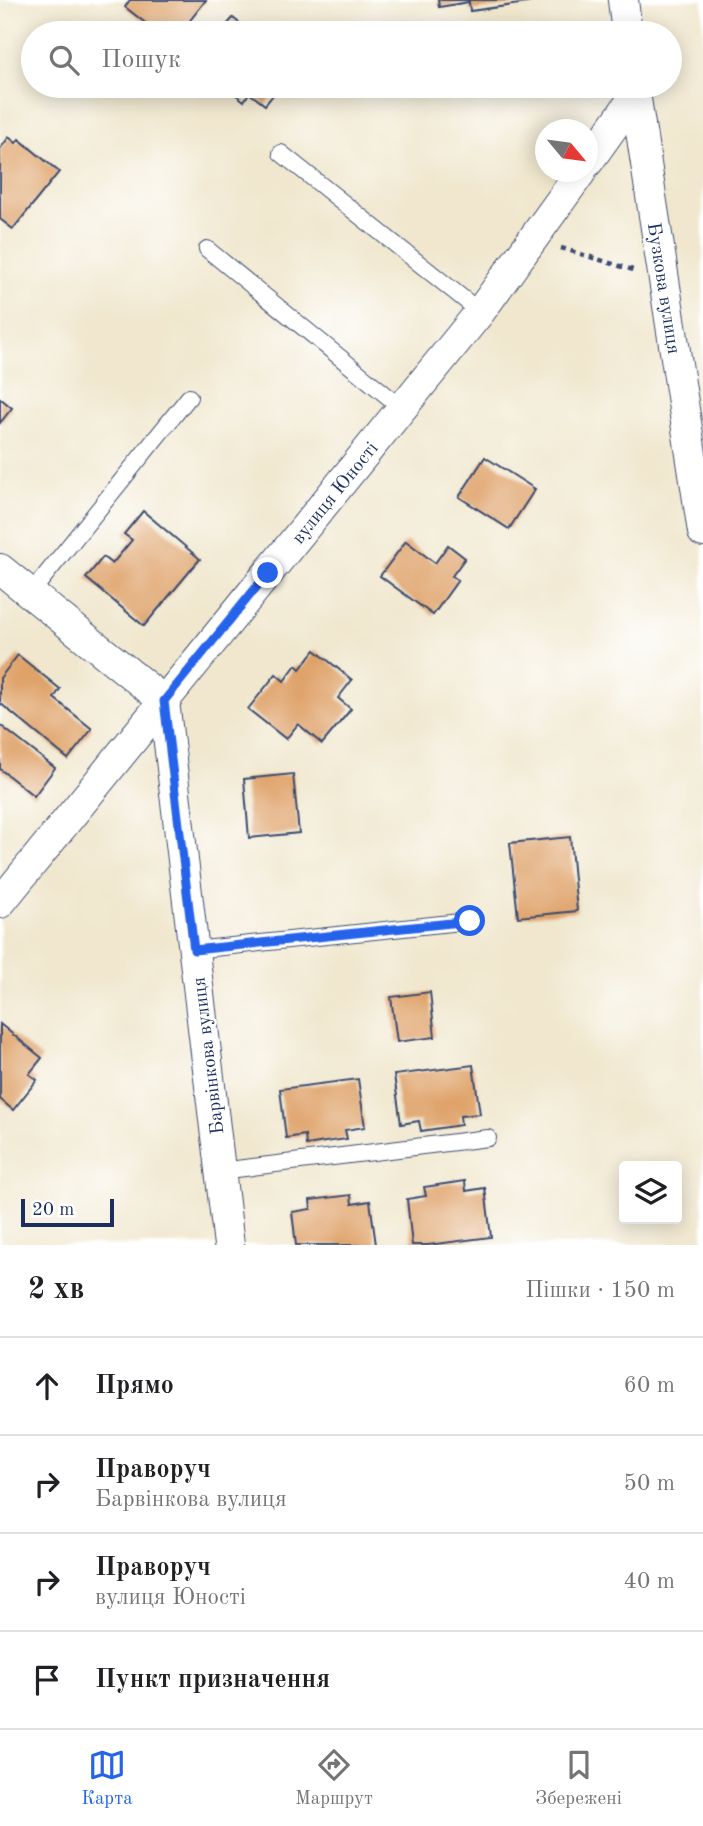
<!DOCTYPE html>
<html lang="uk">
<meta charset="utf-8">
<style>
body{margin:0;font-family:"Old Standard TT",serif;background:#f6f6f6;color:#202124}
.controls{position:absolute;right:21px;bottom:21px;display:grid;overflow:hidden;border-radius:7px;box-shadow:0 4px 18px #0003}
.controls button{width:63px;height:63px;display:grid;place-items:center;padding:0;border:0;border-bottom:2px solid #e0e0e0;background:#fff;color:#202124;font:35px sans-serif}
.compass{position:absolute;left:535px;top:119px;width:63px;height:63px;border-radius:50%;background:#fff;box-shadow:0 4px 18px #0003;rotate:119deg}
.scale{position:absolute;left:21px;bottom:18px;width:93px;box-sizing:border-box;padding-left:7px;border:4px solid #1b2f5e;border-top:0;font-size:19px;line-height:24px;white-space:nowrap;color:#1b2f5e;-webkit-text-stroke:5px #fff;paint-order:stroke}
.stop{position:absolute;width:21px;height:21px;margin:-16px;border:5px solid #2563eb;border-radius:50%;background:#fff}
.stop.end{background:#2563eb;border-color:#fff;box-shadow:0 2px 7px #0008}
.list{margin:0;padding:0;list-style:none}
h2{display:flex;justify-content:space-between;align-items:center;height:91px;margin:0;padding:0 28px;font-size:30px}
h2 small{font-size:23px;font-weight:400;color:#757577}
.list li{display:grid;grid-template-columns:46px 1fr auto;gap:21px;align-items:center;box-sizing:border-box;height:98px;padding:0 28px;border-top:2px solid #e0e0e0}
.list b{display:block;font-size:26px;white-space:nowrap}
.list p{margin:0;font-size:23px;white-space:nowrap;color:#757577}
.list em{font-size:23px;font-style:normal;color:#757577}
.icon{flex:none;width:38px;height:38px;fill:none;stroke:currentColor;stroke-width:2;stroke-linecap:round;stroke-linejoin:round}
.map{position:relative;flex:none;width:703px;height:1245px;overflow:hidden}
.search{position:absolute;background:#fff;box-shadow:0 4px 18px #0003;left:21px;right:21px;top:21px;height:77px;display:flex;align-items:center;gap:18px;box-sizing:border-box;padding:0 24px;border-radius:38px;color:#757577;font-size:26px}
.sheet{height:483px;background:#fff}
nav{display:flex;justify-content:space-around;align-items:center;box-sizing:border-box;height:98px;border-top:2px solid #e0e0e0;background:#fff;font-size:19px;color:#757577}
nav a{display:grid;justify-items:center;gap:4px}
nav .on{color:#2563eb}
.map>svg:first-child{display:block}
</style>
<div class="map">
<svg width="703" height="1245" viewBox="0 0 703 1245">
<rect width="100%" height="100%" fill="#fff"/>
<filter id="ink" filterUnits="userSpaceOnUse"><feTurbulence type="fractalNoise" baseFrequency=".0143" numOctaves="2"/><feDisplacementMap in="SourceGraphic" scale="14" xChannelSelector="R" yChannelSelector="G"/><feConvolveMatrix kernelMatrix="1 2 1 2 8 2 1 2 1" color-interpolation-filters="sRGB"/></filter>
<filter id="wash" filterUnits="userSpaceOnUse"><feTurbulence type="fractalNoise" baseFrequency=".00686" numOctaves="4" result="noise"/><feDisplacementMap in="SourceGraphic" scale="28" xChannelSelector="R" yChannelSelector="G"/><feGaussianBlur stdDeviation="1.57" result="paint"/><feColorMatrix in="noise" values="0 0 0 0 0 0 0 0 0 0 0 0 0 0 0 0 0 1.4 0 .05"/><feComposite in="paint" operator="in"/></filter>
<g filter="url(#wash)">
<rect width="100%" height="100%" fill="#f0e7ce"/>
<g id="blocks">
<g fill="#dfa269">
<polygon points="130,0 206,0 180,33 174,33 162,24 157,32 125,7"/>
<polygon points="438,0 528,0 528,3 470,11 469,2 439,7"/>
<polygon points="233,18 252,33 220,33"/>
<polygon points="225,86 280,86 265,105 249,93 244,101"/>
<polygon points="9,137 16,143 19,139 59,172 13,229 0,219 0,149"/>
<polygon points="0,398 12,408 0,423"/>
<polygon points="485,457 535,489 509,529 459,497"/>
<polygon points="143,511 200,559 144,626 86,578 103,557 112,564 132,540 124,534"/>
<polygon points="406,541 435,563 448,545 465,558 452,576 458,580 433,615 380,576"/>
<polygon points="315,650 352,680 338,698 351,709 322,744 298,724 286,739 248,709 276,674 284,681 296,665 300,669"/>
<polygon points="18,655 60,689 54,698 92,729 68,759 0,703 0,678"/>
<polygon points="0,725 55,768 34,796 0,769"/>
<polygon points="293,774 299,833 249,838 244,779"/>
<polygon points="570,837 577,911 518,917 510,843"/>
<polygon points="430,992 435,1037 397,1042 391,997"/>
<polygon points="0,1024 42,1058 29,1074 37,1080 13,1110 0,1099"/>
<polygon points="473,1065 480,1114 460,1116 461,1125 421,1131 419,1121 401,1124 394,1075"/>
<polygon points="358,1079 365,1127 345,1130 347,1139 325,1142 306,1145 305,1135 286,1138 280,1089"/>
<polygon points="465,1181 466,1191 485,1188 491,1237 428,1245 412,1245 407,1199 426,1196 424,1187"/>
<polygon points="351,1195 352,1204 370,1201 376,1245 296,1245 292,1212 311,1209 310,1200"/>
</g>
</g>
</g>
<g filter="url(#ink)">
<use href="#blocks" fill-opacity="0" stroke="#3b4b6f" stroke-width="2"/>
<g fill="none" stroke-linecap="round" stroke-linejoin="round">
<g stroke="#3b4b6f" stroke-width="18">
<g id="lane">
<polyline points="281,153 480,312"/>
<polyline points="207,249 402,408"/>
<polyline points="31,593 189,397"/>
<polyline points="194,950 470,921"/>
<polyline points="220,1171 488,1138"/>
</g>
</g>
<g stroke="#3b4b6f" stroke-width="32">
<g id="street">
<polyline points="623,0 627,33"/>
<polyline points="634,86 703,532"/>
<polyline points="588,162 635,96"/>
<polyline points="0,569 164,701 229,1245"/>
<polyline points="0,903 480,312 581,172"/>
</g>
</g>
<polyline stroke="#3b4b6f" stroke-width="4.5" stroke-dasharray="5 5" stroke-linecap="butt" points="561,248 633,270"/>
<use href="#lane" stroke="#fff" stroke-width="16"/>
<use href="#street" stroke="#fff" stroke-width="30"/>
</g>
</g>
<g fill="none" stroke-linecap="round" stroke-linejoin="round" filter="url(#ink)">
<polyline stroke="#2563eb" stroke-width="9" points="268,573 164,701 194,950 470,921"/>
</g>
<g text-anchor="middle" stroke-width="5" stroke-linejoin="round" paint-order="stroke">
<g font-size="19" fill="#1b2f5e" stroke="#fff">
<text transform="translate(665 288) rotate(81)" y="7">Бузкова вулиця</text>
<text transform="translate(334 492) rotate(-51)" y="7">вулиця Юності</text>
<text transform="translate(207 1056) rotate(-97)" y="7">Барвінкова вулиця</text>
</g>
</g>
</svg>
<div class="controls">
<button><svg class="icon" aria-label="layers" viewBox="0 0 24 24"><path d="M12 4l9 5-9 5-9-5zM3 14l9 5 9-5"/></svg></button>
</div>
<svg class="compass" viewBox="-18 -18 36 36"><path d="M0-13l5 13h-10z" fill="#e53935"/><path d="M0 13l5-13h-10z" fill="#757577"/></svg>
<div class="scale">20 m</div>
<div class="stop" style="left:470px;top:921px"></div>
<div class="stop end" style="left:268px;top:573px"></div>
<div class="search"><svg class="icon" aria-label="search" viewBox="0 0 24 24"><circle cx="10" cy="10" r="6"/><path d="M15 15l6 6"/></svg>Пошук</div>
</div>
<section class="sheet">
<h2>2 хв<small>Пішки · 150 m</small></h2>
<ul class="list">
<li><svg class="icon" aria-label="ahead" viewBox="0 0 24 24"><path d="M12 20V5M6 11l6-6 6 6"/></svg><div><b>Прямо</b></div><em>60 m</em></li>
<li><svg class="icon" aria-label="right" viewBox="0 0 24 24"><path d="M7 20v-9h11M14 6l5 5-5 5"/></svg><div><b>Праворуч</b><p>Барвінкова вулиця</p></div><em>50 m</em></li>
<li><svg class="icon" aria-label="right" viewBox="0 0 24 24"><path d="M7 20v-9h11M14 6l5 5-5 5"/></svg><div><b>Праворуч</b><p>вулиця Юності</p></div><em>40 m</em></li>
<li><svg class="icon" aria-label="arrive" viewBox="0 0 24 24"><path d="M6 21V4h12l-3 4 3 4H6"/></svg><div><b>Пункт призначення</b></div></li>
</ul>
</section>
<nav>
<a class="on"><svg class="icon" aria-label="map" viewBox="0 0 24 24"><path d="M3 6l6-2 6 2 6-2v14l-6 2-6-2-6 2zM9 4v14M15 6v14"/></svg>Карта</a>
<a><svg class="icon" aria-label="directions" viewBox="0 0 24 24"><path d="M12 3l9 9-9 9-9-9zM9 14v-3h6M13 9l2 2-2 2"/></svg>Маршрут</a>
<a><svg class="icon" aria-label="saved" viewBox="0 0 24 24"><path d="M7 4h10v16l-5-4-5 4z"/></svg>Збережені</a>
</nav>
